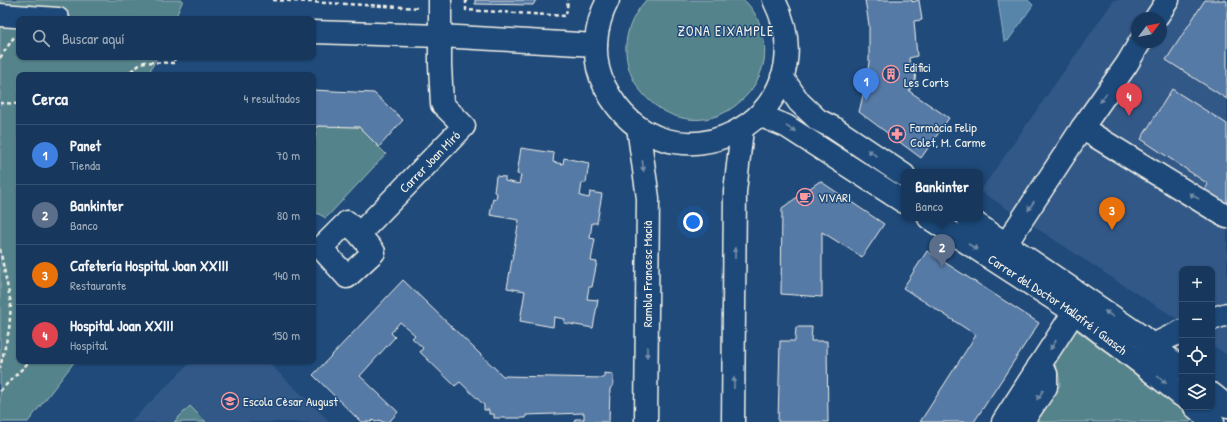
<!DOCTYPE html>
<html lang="es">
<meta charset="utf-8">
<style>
body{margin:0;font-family:"Patrick Hand",sans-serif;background:#244365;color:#f1f3f6}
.controls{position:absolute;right:12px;bottom:12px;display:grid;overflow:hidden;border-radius:8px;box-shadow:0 1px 3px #0004}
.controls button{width:36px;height:36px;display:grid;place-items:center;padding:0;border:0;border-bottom:1px solid #365272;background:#17385c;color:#f1f3f6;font:20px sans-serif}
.compass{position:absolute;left:1131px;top:12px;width:36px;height:36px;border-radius:50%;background:#17385c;box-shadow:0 1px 3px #0004;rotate:58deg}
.you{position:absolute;left:693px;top:222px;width:14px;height:14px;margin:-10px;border:3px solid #fff;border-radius:50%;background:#1a73e8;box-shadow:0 0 0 6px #1a73e833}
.badge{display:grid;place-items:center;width:26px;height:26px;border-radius:50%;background:#e69b98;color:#fff;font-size:13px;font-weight:700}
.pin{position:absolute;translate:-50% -33px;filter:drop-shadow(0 1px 2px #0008)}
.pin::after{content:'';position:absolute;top:21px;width:14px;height:12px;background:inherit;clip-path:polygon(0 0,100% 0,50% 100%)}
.popup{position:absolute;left:901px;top:169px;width:82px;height:52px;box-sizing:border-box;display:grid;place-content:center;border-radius:8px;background:#17385c;filter:drop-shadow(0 1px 3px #0005);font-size:13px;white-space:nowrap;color:#9eacbb}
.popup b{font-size:15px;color:#f1f3f6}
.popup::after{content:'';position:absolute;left:50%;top:100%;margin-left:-8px;border:8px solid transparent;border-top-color:#17385c}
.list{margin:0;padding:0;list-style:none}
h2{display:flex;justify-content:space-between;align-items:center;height:52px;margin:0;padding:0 16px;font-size:17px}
h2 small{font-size:13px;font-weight:400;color:#9eacbb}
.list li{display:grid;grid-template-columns:26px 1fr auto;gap:12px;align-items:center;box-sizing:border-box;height:60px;padding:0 16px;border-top:1px solid #365272}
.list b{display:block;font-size:15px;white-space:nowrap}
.list p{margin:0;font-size:13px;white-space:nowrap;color:#9eacbb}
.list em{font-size:13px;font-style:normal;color:#9eacbb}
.icon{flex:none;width:22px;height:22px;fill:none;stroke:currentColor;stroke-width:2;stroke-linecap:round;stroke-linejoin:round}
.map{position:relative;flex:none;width:1227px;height:422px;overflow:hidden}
.search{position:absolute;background:#17385c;box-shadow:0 1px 3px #0004;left:16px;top:16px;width:300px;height:44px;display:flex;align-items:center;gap:10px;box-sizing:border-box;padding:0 14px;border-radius:8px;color:#9eacbb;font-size:15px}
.panel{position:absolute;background:#17385c;box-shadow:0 1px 3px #0004;left:16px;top:72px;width:300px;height:292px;border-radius:8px}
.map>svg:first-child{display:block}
</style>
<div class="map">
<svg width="1227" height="422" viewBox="0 0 1227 422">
<rect width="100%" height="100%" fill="#1f4a7a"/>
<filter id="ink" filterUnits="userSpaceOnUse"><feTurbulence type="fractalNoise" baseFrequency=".025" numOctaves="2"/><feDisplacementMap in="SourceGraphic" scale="8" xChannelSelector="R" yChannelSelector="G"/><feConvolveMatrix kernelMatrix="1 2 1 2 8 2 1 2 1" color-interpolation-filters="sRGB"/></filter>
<g filter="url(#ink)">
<g fill="#305887" fill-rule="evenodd">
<path d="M1114,0H1227V355L1212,345V269H1182V322L1120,283L980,191ZM1137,18H1161V42H1137Z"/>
<polygon points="192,361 267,361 330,422 130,422"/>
</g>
<g fill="#54838c" stroke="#a4baba">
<polygon points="0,0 183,0 175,19 19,19 19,57 157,57 148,75 19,75 19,361 75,361 28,422 0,422"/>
<path d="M646,0H744C760,15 767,39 764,61C761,76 753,90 742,100C679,160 584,69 646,0Z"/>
<polygon points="317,126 359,127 386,154 326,218 313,211 313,148"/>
<polygon points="1075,329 1193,418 1190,422 1034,422 1060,385 1058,371 1052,362"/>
<polygon points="190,406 206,422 174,422"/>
</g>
<polygon fill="#5685a9" stroke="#95b0c2" points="998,0 1028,0 1033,5 1008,41 1004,41"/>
<g fill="#567aa6" stroke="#f4f1e8">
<polygon points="475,0 536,0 533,5 475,4"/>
<polygon points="865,0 912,0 912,2 919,0 922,20 914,21 917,56 909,58 910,65 916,64 915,83 909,91 949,118 921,158 859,112 866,83 869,62 869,25"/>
<polygon points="1205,0 1225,0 1227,1 1227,99 1166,60"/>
<polygon points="1172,89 1227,124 1227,208 1203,193 1208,184 1141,139"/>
<polygon points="313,90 374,93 403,120 379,147 359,127 317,126 313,148"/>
<polygon points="521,148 554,153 553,162 563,164 564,158 589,163 586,183 582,183 580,196 589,198 590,192 602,194 597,223 592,223 590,238 595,239 591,261 597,262 592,287 589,287 587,299 598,300 593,328 564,323 565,319 554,317 553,327 520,321 525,291 507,288 519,220 490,215 493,198 496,199 497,193 494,192 496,176 505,177 505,181 519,184 521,175 517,174"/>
<polygon points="820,181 884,224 862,257 822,232 822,297 781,294 782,208"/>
<polygon points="927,251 1039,323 974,422 920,422 976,335 903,288"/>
<polygon points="403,280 503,376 604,378 604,373 613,374 613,385 610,389 609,422 574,422 575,419 584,419 584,413 526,415 526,418 494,418 494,414 489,414 489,410 484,410 484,405 460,382 455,386 420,352 423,348 412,338 415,335 400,322 391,333 395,337 360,376 398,412 389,422 382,422 380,420 375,422 373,420 371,422 361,422 313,375"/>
<polygon points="796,327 812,327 811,341 827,341 828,422 778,422 780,341 795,341"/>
</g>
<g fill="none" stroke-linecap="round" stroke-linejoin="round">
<g stroke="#f4f1e8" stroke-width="25">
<g id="minor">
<path d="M608,0C594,27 591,60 605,87C664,204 834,120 774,0"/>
<polyline points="0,15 58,19"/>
<polyline points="1156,18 1168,0"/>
<polyline points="313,32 440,36 596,45"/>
<polyline points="782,77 799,102 818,120 834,128 904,175"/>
<polyline points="759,115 786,126 904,202"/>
<polyline points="638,127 648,198 646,422"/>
<polyline points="1082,128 1227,217"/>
<path id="s1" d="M929,218L1074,312L1142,364L1182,396"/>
<polyline points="968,218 1141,336 1182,369"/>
<path id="s2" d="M359,234L374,252L347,277L321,248L347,222L359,234L464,126L442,104L440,65V0"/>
<polyline points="1006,244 1082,128 1127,64 1140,42"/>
<polyline points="1212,319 1227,314"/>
<polyline points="1153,345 1182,331"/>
<polyline points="1212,394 1227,406"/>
<polyline points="1195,407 1213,422"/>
<polyline points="733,422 735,192 742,129"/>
<polyline points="1003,422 1074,312"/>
<polyline points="1022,422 1046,387 1046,374 1038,367"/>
</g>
</g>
<g stroke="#f4f1e8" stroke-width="2.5" stroke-dasharray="4 3" stroke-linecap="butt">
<polyline points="273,0 420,8"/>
<polyline points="466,0 466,10 566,16 568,0"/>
<polyline points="0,58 14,37"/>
<polyline points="125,75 144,62 175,63 174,57"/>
<polyline points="0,103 19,104"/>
<polyline points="0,249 11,304 9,330 0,368"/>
<polyline points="0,391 30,361"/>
</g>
<use href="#minor" stroke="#1f4a7a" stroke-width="22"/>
</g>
<defs><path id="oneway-solid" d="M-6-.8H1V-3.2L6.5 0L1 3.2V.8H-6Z"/></defs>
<g fill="#748da6">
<use href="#oneway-solid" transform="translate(1103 98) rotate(125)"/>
<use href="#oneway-solid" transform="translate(791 129) rotate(31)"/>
<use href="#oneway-solid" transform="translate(872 153) rotate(-146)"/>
<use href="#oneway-solid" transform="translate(643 166) rotate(83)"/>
<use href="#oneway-solid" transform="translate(1194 196) rotate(-148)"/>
<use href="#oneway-solid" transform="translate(1031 206) rotate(123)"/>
<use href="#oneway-solid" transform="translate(973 247) rotate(33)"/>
<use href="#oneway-solid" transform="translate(735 253) rotate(-90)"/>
<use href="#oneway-solid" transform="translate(1109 314) rotate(-146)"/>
<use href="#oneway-solid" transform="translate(1053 345) rotate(123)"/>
<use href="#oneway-solid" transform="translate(647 352) rotate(90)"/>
<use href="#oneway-solid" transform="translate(1162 380) rotate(39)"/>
<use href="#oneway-solid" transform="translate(734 383) rotate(-90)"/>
<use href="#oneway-solid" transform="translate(1040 395) rotate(124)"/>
</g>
</g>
<defs>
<g id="building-ring" transform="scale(0.9)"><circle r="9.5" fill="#1f4a7a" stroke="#ff9aa2" stroke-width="1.5"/><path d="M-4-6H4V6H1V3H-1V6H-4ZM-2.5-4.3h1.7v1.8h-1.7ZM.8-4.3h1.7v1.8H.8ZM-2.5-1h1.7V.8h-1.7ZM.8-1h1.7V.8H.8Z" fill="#ff9aa2"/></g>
<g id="pharmacy-ring" transform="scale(0.9)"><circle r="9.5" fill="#1f4a7a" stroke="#ff9aa2" stroke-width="1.5"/><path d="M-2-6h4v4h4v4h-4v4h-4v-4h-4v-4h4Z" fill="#ff9aa2"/></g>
<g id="cafe-ring" transform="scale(0.9)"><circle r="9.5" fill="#1f4a7a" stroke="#ff9aa2" stroke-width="1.5"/><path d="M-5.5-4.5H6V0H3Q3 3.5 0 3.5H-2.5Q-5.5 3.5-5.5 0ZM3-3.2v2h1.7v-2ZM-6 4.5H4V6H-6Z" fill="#ff9aa2"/></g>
<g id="school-ring" transform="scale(0.9)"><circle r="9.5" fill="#1f4a7a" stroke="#ff9aa2" stroke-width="1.5"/><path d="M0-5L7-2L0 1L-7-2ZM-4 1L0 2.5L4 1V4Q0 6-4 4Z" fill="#ff9aa2"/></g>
</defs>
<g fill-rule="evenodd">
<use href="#building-ring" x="891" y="74"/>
<use href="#pharmacy-ring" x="897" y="134"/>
<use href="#cafe-ring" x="805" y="197"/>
<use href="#school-ring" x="230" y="401"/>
</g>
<g text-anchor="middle" stroke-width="3" stroke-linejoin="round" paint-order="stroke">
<g font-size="13" fill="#f4f1e8" stroke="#1f4a7a" text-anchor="start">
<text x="904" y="72">Edifici<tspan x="904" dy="15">Les Corts</tspan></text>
<text x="910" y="132">Farmàcia Felip<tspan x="910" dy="15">Colet, M. Carme</tspan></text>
<text x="818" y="202">VIVARI</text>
<text x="243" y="406">Escola Cèsar August</text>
</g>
<g font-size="13" fill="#f4f1e8" stroke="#1f4a7a">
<text dy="5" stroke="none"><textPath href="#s2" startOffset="254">Carrer Joan Miró</textPath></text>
<text transform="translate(647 274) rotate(-90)" y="5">Rambla Francesc Macià</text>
<text dy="5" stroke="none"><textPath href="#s1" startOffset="155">Carrer del Doctor Mallafré i Guasch</textPath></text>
</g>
<g font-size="14" letter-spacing="1" fill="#f4f1e8" stroke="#1f4a7a">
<text x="726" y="36">ZONA EIXAMPLE</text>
</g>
</g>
</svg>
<div class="controls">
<button>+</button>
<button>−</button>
<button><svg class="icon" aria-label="locate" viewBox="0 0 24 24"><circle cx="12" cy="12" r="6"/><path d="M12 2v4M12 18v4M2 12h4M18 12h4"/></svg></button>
<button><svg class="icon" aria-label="layers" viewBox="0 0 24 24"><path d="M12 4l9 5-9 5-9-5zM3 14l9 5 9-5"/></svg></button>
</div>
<svg class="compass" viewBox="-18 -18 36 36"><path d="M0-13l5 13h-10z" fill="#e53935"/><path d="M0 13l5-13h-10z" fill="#9eacbb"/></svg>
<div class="you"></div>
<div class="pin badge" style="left:866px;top:101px;background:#3f7fe0">1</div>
<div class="pin badge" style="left:942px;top:267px;background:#5c6f8a">2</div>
<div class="popup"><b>Bankinter</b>Banco</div>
<div class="pin badge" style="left:1112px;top:230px;background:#e8710a">3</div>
<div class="pin badge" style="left:1129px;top:116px;background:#e0444e">4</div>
<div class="search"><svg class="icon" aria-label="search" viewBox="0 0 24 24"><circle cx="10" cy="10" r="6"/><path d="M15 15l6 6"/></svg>Buscar aquí</div>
<section class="panel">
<h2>Cerca<small>4 resultados</small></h2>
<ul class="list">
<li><span class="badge" style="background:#3f7fe0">1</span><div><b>Panet</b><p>Tienda</p></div><em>70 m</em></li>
<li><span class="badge" style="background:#5c6f8a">2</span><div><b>Bankinter</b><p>Banco</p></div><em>80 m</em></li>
<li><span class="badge" style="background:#e8710a">3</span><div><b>Cafetería Hospital Joan XXIII</b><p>Restaurante</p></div><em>140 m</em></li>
<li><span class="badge" style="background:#e0444e">4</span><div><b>Hospital Joan XXIII</b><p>Hospital</p></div><em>150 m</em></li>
</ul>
</section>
</div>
